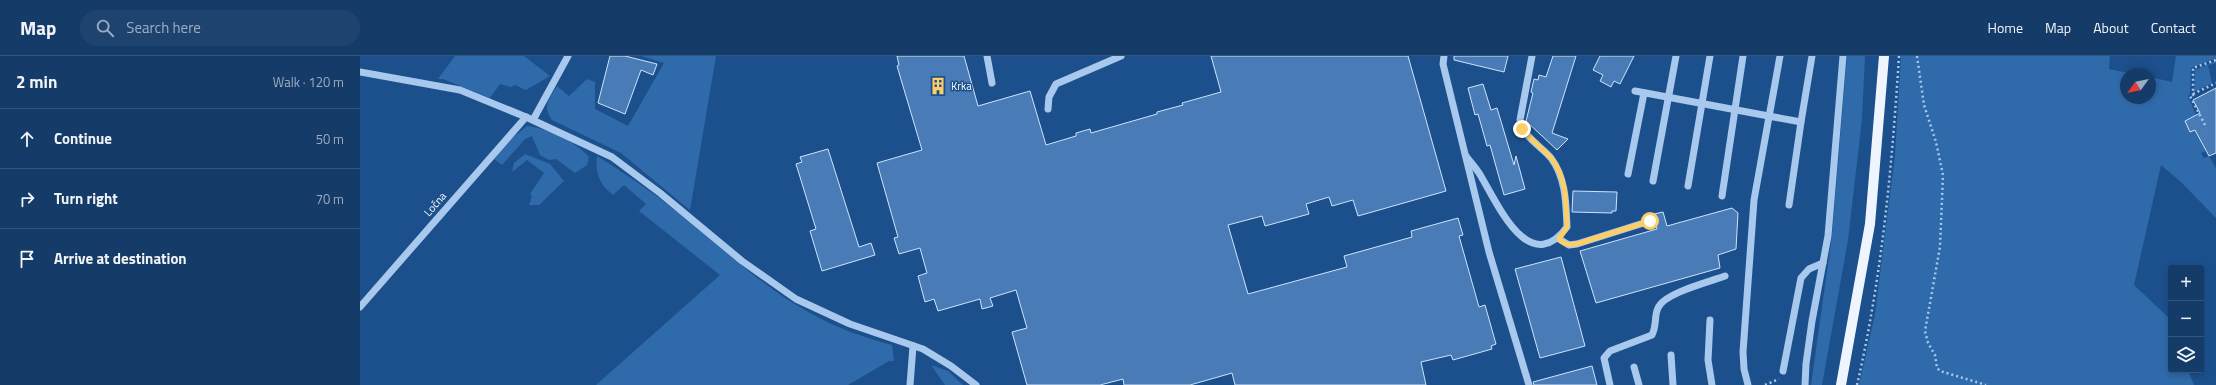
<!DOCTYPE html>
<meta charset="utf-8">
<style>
body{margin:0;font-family:"Titillium Web",sans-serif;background:#1e436f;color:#f1f3f6}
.controls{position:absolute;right:12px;bottom:12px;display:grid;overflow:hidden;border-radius:4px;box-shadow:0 2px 6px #0003}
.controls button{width:36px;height:36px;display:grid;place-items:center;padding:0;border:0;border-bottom:1px solid #34567d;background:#153c69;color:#f1f3f6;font:20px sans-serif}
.compass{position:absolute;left:1760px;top:12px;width:36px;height:36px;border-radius:50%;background:#153c69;box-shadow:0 2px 6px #0003;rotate:237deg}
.stop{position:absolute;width:12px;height:12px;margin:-9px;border:3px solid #fdcd66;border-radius:50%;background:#fff}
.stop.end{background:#fdcd66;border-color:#fff;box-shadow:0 1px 4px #0008}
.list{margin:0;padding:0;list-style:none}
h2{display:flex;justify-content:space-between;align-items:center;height:52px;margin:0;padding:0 16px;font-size:17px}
h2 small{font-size:13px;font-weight:400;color:#9dadc0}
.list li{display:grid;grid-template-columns:26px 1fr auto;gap:12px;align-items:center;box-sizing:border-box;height:60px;padding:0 16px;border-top:1px solid #34567d}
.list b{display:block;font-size:15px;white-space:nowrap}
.list em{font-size:13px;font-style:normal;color:#9dadc0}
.icon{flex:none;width:22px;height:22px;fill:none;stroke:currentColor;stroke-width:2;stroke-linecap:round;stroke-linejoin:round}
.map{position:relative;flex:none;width:1856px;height:329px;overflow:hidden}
header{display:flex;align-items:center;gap:24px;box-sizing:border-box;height:56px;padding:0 20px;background:#153c69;border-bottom:1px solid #34567d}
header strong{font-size:19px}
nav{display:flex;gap:22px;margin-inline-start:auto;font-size:14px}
.search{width:280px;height:36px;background:#1e436f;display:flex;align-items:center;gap:10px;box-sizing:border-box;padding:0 14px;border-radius:22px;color:#9dadc0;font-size:15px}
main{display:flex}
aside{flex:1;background:#153c69}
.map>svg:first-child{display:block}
</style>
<header>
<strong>Map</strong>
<div class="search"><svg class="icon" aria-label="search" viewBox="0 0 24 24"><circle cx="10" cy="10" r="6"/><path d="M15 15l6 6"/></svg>Search here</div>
<nav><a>Home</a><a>Map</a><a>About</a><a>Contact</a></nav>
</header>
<main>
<aside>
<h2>2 min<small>Walk · 120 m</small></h2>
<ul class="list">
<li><svg class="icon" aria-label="ahead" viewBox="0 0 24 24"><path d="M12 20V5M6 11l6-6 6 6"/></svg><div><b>Continue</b></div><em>50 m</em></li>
<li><svg class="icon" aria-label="right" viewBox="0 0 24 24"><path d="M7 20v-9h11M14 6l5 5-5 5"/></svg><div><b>Turn right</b></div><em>70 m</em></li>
<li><svg class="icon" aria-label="arrive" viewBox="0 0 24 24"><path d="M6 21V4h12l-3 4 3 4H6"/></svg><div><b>Arrive at destination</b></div></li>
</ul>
</aside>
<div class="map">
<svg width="1856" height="329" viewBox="0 0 1856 329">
<rect width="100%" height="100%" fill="#1c508c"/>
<g fill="#2f6aaa">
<polygon points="95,0 164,0 190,20 166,34 155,29 151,31 140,28 130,42 83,23 78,23"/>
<path d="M281,0H356L330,154L261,97L192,64C182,50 189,43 197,30L209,40L227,23L235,26V53L268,70L304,7Z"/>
<polygon points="1487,0 1505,0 1502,63 1488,184 1462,329 1451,329 1472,180"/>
<polygon points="1541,0 1750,0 1749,13 1773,18 1766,18 1766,42 1790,42 1790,21 1812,26 1816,0 1856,0 1856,2 1831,12 1830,38 1828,40 1836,59 1825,65 1830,76 1835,74 1846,95 1841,97 1844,102 1849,100 1856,112 1856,162 1821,126 1801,109 1774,229 1809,262 1811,269 1811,314 1828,314 1834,329 1499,329 1515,258 1535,99"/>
<polygon points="1856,5 1856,7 1848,9 1852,27 1834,36 1835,14"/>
<path d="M167,70C188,72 215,85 229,101L227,109L215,117L196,103L189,104L180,99L172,80L165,83L142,109L134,103L151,83Z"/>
<polygon points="165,98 190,108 204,125 179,149 169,149 172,140 170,138 184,117 167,104 152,116 154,107"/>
<path d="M237,100C263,116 288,133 312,152C359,188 397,228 450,257C476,272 503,281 532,289L534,305H529L488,329H236L360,219L279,155L286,148L264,129L253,139C239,129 235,116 237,100Z"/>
<polygon points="571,309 588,315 603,329 585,329"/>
</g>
<g fill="#497cb6" stroke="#cee3f9">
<polygon points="250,0 265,0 297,8 293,19 281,14 265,58 238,47"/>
<polygon points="537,0 604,0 618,50 670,35 686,89 716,80 716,77 730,73 731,77 797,58 797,56 823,49 822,47 861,36 851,0 1048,0 1086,135 998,160 993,144 972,150 969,141 946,148 949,158 905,170 902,160 868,169 888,238 987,211 984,200 1052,181 1051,175 1098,162 1103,179 1099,180 1119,251 1125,249 1136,288 1131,290 1132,293 1093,304 1091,299 1061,306 1066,329 875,329 872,317 830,329 764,329 763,323 740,329 667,329 652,276 667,272 656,234 630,242 633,250 622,253 620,243 578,255 574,243 565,246 558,220 567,217 560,192 539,198 534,182 538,181 517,107 562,94 537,10 539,9"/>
<polygon points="1094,0 1148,0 1144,16 1094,4"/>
<polygon points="1193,0 1216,0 1192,77 1208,83 1197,94 1166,65 1173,37 1171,36 1174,23 1178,24 1179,19 1186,21"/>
<polygon points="1240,0 1274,0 1260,28 1254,25 1251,31 1240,25 1243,19 1233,14"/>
<polygon points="1123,28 1131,54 1137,52 1154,109 1156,100 1165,133 1144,139 1130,89 1127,90 1118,58 1115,59 1108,32"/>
<polygon points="1856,32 1856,97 1849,100 1835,74 1830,76 1825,65 1840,57 1833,44"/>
<polygon points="468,93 499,191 511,187 515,199 462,215 450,175 456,173 436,108 442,106 440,101"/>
<polygon points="1213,135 1257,136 1256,155 1252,155 1252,157 1212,156"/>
<polygon points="1372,152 1378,157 1376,193 1358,199 1360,212 1236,247 1220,195 1297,173 1294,158 1303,156 1307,170"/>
<polygon points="1201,201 1225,290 1180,302 1155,213"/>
<polygon points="1232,310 1237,329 1174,329 1173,326"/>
</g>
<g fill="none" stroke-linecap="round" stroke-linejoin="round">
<g stroke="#a8c9ed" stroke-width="2.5" stroke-dasharray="2 3" stroke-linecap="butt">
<polyline points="1557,0 1564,49 1576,86 1583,119 1580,191 1565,275 1568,287 1575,299 1577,312 1580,315 1626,329"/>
<polyline points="1833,38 1856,27"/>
<polyline points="1845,69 1830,40 1833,39 1833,12 1856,4"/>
<polyline points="1405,329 1419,323"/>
<path d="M1497,329C1522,221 1532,110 1539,0"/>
</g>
<g stroke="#a8c9ed" stroke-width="7">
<polyline points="627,0 632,27"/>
<polyline points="1084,0 1083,8 1129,196 1169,329"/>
<polyline points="0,16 100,34 166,61 252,101 300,137 382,205 436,243 490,268 563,293 591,310 616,329"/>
<polyline points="1275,35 1441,66 1429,149"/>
<polyline points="688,53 689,41 696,28 761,0"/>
<polyline points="173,64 208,0"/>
<polyline points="1441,66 1452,0"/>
<path d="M1106,100C1111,107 1118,114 1122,122C1139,151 1170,221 1207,171C1206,148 1206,122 1191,102C1180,89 1165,83 1160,64L1172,0"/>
<polyline points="1268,118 1284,37"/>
<polyline points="1293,125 1316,0"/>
<polyline points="1328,130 1350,0"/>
<polyline points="1362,140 1383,0"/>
<polyline points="1199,183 1209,189 1217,188 1290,165"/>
<polyline points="0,251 166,61"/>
<polyline points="1350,264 1348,304 1352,329"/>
<polyline points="1311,299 1313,329"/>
<polyline points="1274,311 1279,329"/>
<polyline points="1423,315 1441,222 1449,213 1463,207"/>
<polyline points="550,329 553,290"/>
<path d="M1250,329L1244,302L1250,295L1292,279C1297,269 1294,260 1298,252C1304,237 1349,226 1365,220"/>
<polyline points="1388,329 1384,313 1383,296 1394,144 1420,0"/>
<polyline points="1445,329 1446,308 1452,265 1468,180 1483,0"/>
</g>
<polyline stroke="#eef5ff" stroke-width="10" points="1481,329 1510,168 1524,0"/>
</g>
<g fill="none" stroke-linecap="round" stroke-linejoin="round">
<path stroke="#fdcd66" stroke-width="5" d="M1162,73C1171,84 1182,92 1191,102C1207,121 1206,148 1207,171L1199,183C1205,189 1208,189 1217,188L1290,165"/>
</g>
<defs>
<g id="building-bare" transform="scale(1.38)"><path d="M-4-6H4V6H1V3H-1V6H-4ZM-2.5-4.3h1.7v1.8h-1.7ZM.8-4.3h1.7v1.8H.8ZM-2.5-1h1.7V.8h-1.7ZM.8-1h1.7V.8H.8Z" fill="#fdcd66" stroke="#1c508c" stroke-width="2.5" paint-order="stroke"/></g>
</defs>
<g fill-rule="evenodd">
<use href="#building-bare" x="578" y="30"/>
</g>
<g text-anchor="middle" stroke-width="3" stroke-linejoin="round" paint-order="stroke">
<g font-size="11" fill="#fff" stroke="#1c508c" text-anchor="start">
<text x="591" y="34">Krka</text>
</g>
<g font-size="11" fill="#fff" stroke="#1c508c">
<text transform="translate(75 148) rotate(-49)" y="4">Ločna</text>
</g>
</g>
</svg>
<div class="controls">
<button>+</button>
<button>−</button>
<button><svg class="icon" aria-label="layers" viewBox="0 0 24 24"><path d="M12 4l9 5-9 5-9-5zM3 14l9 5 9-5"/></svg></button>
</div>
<svg class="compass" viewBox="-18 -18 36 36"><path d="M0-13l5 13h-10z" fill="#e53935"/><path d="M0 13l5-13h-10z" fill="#9dadc0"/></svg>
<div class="stop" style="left:1290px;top:165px"></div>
<div class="stop end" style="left:1162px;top:73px"></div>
</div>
</main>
